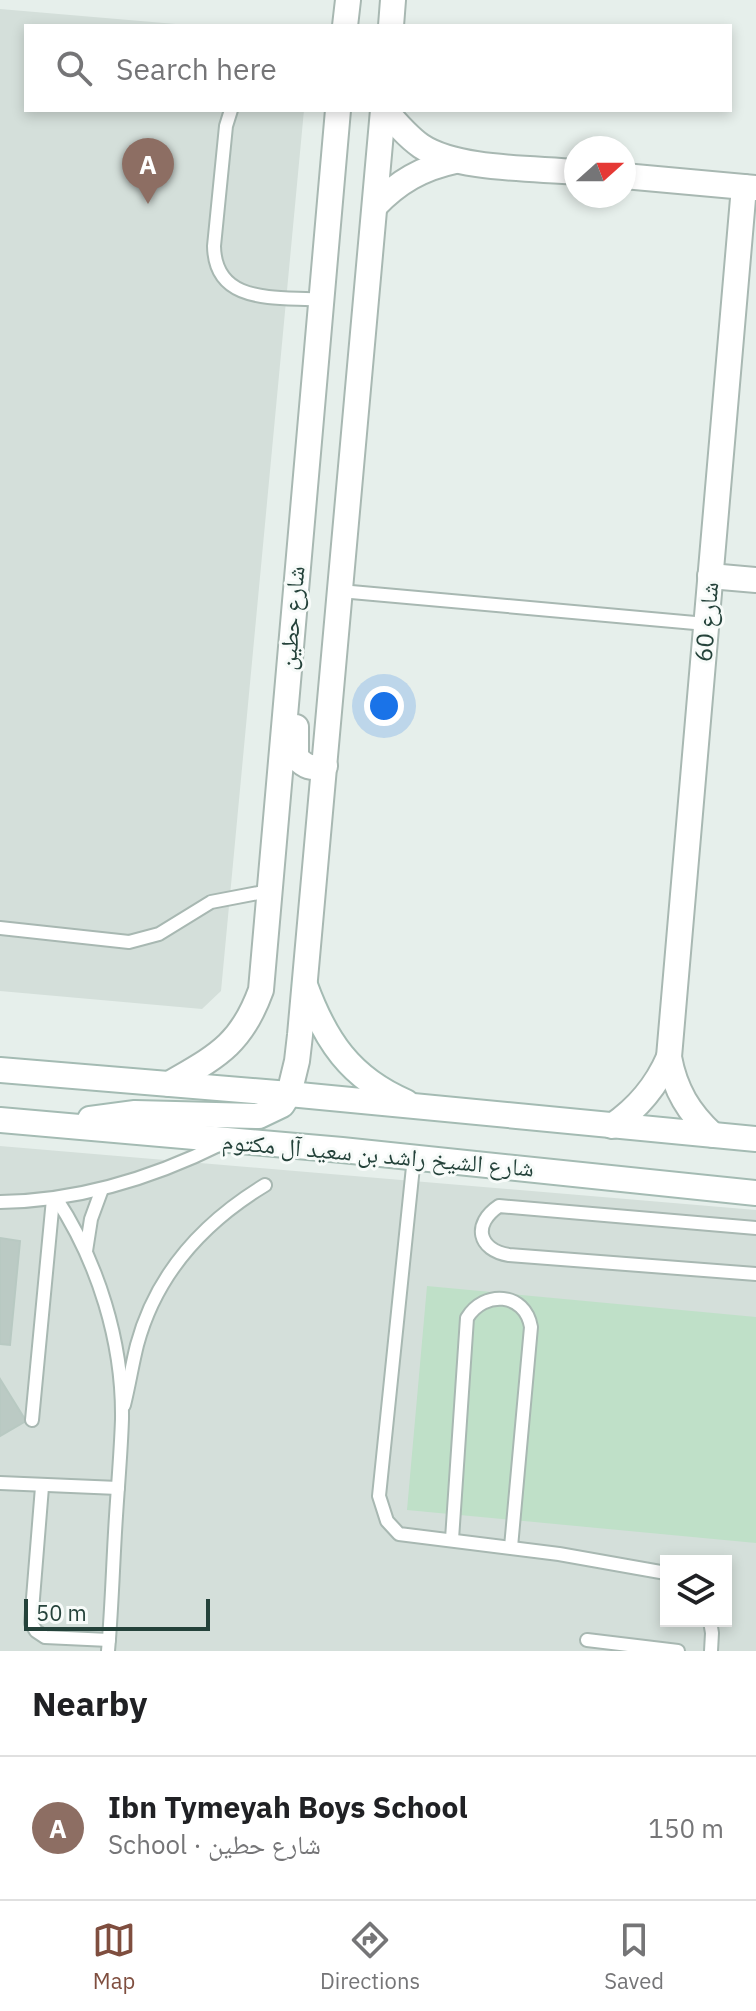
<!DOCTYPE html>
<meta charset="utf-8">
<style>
body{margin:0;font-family:"IBM Plex Sans","Noto Naskh Arabic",sans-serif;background:#f2f2f2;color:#202124}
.controls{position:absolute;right:24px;bottom:24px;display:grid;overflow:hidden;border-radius:0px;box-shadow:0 4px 12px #0003}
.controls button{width:72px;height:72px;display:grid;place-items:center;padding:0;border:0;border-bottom:2px solid #e0e0e0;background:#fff;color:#202124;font:40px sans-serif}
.compass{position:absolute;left:564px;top:136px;width:72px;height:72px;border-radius:50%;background:#fff;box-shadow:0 4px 12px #0003;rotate:69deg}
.scale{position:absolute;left:24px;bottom:20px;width:186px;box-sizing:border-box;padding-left:8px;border:4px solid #24423a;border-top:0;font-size:22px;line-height:28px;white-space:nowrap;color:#24423a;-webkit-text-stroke:6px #f7fbf9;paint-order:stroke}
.you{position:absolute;left:384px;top:706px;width:28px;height:28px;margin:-20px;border:6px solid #fff;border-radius:50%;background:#1a73e8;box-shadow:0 0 0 12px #1a73e833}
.badge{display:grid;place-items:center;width:52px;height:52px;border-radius:50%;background:#7f4e3f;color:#fff;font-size:26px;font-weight:700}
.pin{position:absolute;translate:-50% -66px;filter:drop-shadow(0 2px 4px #0008)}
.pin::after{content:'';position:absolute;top:42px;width:28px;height:24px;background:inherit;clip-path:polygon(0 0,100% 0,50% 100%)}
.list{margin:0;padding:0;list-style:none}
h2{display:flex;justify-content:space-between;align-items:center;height:104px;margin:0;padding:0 32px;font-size:34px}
h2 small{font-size:26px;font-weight:400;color:#757577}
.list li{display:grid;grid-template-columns:52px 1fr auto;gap:24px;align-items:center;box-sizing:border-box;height:144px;padding:0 32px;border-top:2px solid #e0e0e0}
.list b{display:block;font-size:30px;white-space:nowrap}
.list p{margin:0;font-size:26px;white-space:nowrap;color:#757577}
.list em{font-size:26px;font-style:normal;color:#757577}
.icon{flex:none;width:44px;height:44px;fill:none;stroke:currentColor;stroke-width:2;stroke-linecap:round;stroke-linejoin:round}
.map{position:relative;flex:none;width:756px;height:1651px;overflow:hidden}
.search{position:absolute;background:#fff;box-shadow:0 4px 12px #0003;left:24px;right:24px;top:24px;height:88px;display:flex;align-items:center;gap:20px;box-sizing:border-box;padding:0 28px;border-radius:0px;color:#757577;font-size:30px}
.sheet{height:248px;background:#fff}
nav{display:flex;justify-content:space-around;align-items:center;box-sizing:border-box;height:112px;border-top:2px solid #e0e0e0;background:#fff;font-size:22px;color:#757577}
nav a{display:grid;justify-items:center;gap:4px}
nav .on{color:#7f4e3f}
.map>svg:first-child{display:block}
</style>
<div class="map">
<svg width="756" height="1651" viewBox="0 0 756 1651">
<rect width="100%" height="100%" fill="#e6efeb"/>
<g fill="#d4dfda" fill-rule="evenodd">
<polygon points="0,9 199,26 26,26 26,110 304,110 221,991 202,1009 0,991"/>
<path d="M0,1146L756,1210V1651H0ZM666,1561H726V1621H666Z"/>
</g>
<polygon fill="#bfe0c8" points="427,1286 756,1317 756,1543 407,1510"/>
<g fill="#bbcac4" stroke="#b8c9c2" stroke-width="2">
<polygon points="0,1238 20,1241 10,1345 0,1344"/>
<polygon points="0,1379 26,1421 0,1436"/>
</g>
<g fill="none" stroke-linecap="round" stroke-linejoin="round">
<g stroke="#a8b8b2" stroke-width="16">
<g id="service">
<path d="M231,110L226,126L214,246C215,306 278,296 321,300"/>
<polyline points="340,591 706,624"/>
<polyline points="0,928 129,942 159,934 211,902 269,891"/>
<polyline points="414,1157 379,1496 387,1521 399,1534 559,1554 666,1573"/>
<path d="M56,1198C98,1262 123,1342 122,1419C121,1451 118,1484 116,1516C113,1561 112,1606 108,1651"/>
<path d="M0,1202C79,1201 153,1178 223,1143"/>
<path d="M756,1228L499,1206C472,1224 478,1250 509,1255L756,1274"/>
<polyline points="86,1251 91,1219 102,1189"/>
<path d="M124,1405C129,1385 132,1365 137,1345C156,1274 204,1222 265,1185"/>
<polyline points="32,1420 53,1199"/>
<polyline points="0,1483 118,1488"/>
<polyline points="42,1487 31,1623 36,1631 45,1637 109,1640"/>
<path d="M452,1539L467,1318C484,1290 525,1292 531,1327L511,1547"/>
<polyline points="710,1621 712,1633 711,1651"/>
<polyline points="587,1640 678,1651"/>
</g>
</g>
<g stroke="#a8b8b2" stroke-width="28">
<g id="minor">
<path d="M385,110C396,123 407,136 421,146C457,170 532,168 576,172"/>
<polyline points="624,176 756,188"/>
<path d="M375,206C398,182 422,168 455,161"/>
<polyline points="710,576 756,580"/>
<path d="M612,1126C638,1108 656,1087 669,1057"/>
<path d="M713,1135C689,1113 675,1090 669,1057L744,187"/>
</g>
</g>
<g stroke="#a8b8b2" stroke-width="28">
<g id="tertiary">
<polyline points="345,26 348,0"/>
<polyline points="391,26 393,0"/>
<path d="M296,727V757C305,767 311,769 325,766"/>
<path d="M169,1084C217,1056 241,1045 261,990L338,110"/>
<polyline points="289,1094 297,1061 300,1035 383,110"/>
</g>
</g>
<g stroke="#a4bbb3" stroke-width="28">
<g id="secondary">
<path d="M305,985C325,1040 350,1078 406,1102"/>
<polyline points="0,1070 289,1094 756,1139"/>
<polyline points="90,1119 135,1113 259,1116 282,1105 289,1094"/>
<polyline points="0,1120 342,1150 756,1193"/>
</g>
</g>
<use href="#service" stroke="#fff" stroke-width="12"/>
<use href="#minor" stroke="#fff" stroke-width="24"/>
<use href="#tertiary" stroke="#fff" stroke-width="24"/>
<use href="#secondary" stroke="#fff" stroke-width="24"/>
</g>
<g text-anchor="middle" stroke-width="6" stroke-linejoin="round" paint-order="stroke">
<g font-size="24" fill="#24423a" stroke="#f7fbf9">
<text transform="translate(292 618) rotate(-85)" y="8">شارع حطين</text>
<text transform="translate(707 622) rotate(-85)" y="8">شارع 60</text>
<text transform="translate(378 1155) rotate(5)" y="8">شارع الشيخ راشد بن سعيد آل مكتوم</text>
</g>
</g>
</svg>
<div class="controls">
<button><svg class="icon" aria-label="layers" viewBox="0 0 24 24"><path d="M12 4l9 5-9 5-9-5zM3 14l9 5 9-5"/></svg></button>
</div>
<svg class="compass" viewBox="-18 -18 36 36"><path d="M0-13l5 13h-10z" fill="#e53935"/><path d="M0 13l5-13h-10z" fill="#757577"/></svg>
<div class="scale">50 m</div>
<div class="you"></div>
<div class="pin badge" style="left:148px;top:204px;background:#8d6e63">A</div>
<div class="search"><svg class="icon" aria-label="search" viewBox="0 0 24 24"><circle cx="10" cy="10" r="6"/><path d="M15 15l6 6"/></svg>Search here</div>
</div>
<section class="sheet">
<h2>Nearby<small></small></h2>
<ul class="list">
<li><span class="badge" style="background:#8d6e63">A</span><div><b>Ibn Tymeyah Boys School</b><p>School · شارع حطين</p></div><em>150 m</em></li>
</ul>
</section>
<nav>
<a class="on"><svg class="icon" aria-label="map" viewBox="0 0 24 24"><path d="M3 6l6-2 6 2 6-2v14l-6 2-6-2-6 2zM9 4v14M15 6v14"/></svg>Map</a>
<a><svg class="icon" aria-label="directions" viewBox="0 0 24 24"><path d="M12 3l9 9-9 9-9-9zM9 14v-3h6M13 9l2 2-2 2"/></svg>Directions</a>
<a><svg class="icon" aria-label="saved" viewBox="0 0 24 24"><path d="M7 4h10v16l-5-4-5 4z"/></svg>Saved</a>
</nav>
